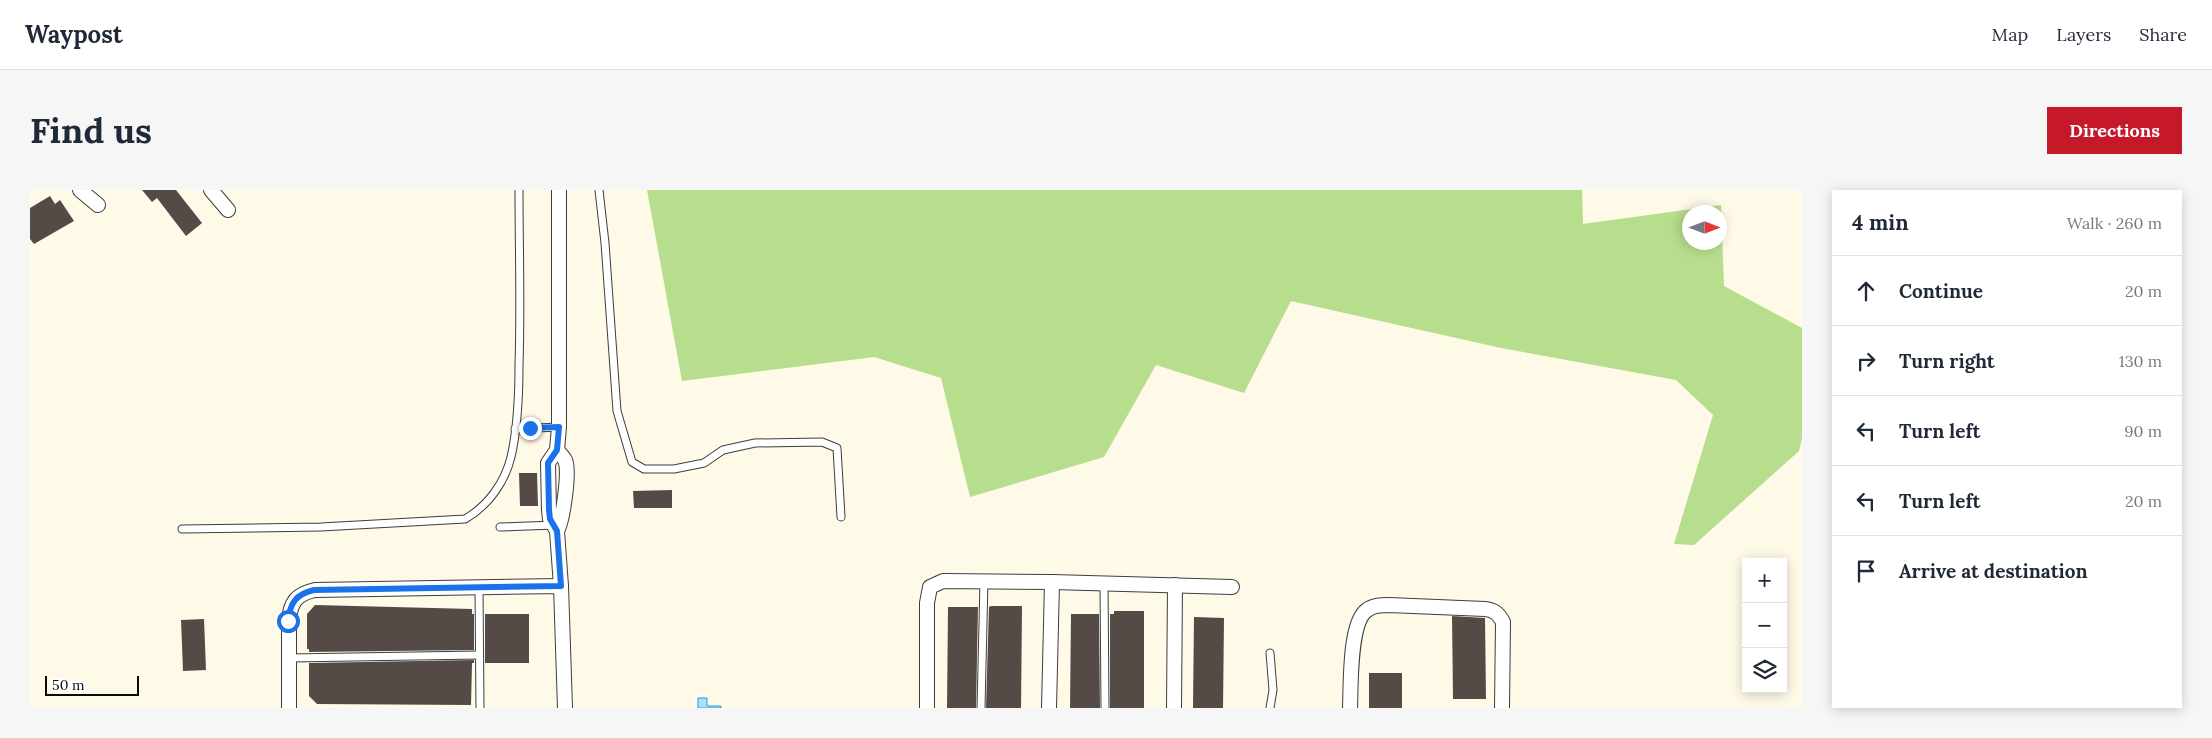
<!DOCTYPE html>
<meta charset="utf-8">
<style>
body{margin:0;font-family:Lora,serif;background:#f6f6f7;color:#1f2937}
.controls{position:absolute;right:15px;bottom:15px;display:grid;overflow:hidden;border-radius:0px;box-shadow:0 2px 12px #0003}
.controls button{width:45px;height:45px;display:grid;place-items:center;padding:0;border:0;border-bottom:1px solid #e0e1e3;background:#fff;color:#1f2937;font:25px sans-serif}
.compass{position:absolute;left:1652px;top:15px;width:45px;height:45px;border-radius:50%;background:#fff;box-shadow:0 2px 12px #0003;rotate:90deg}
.scale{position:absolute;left:15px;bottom:12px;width:94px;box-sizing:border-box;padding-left:5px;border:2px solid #0a0a0a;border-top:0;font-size:14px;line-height:18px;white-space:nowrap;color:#0a0a0a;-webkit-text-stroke:4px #fff;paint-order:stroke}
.stop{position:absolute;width:15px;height:15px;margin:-11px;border:4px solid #1a73e8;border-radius:50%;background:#fff}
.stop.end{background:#1a73e8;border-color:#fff;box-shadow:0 1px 5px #0008}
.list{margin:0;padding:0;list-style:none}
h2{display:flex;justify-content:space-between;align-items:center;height:65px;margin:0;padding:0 20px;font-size:21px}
h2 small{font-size:16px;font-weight:400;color:#747a83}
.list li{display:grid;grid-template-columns:32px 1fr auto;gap:15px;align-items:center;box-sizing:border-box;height:70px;padding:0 20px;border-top:1px solid #e0e1e3}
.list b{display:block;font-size:19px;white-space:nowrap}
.list em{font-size:16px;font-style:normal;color:#747a83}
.icon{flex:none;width:28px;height:28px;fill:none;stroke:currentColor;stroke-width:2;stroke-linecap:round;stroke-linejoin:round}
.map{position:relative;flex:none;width:1772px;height:518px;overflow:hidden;border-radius:0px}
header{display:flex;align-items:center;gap:30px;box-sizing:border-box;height:70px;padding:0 25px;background:#fff;border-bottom:1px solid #e0e1e3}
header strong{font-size:24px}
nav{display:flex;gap:28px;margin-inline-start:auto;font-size:18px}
.intro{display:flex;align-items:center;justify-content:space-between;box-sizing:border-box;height:120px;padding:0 30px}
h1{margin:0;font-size:35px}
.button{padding:12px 22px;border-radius:0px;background:#c51829;color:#fff;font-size:18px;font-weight:700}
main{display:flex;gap:30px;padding:0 30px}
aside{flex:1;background:#fff;border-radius:0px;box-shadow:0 2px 12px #0003}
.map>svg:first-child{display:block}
</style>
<header>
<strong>Waypost</strong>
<nav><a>Map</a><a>Layers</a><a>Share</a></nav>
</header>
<div class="intro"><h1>Find us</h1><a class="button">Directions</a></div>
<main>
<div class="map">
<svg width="1772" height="518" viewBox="0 0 1772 518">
<rect width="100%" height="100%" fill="#fff9e8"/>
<path fill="#b6de8d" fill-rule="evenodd" d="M617,0H1552L1553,34L1691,15L1694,96L1772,138V248L1769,261L1664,355L1644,354L1683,225L1646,190L1471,158L1261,111L1214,203L1126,175L1074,267L940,307L911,188L844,167L652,191ZM1660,22H1690V52H1660Z"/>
<polygon fill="#a7e1fc" stroke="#289cd9" points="668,508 677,508 677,516 691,516 691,518 668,518"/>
<g fill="#544b46">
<polygon points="112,0 146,0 172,33 156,46 127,8 122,12"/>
<polygon points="20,6 25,14 30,10 44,31 4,54 0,49 0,18"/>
<polygon points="489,283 507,283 508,316 490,316"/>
<polygon points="642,300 642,318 604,318 603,301"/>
<polygon points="285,415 442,419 442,424 444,424 444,460 279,462 279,459 277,459 277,424"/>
<polygon points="961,416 992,416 991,518 956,518 959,417"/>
<polygon points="918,417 948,417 946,518 917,518"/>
<polygon points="1084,421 1114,421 1114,518 1080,518 1080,424 1084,424"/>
<rect x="455" y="424" width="44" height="49"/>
<polygon points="1041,424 1069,424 1070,518 1040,518"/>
<polygon points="1422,426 1455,428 1456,509 1423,509"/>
<polygon points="1164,427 1194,428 1193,518 1163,518"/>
<polygon points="174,429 176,480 153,481 151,430"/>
<polygon points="444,470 444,473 442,473 441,515 287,514 279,506 279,473"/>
<rect x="1339" y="483" width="33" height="35"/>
</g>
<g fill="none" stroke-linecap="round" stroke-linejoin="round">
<g stroke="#3d3d3d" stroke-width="9">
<g id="service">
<polyline points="569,0 575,53 587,221 602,272 614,279 644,279 674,273 693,260 725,253 792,252 807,258 811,327"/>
<polyline points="485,239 529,237"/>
<polyline points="470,337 525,335"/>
<path d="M152,339L291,337L435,329C458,316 475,292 481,267C488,237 489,205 489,175C491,117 489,58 489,0"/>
<polyline points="1074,393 1075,518"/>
<polyline points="449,397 450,518"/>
<polyline points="1240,463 1243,500 1240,518"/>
<polyline points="259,468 449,465"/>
<polyline points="951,518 954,391"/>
</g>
</g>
<g stroke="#3d3d3d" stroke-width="16">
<g id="minor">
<polyline points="50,0 68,15"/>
<polyline points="181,0 198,20"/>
<polyline points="529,0 529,237 527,260 518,273 519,320 520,329 527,341 531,396"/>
<path d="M527,260C529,263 533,266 535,270C540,281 533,330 527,341"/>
<path d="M259,518V431C260,413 266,404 285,400L531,396L535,518"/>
<polyline points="897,518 897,413 900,397 913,391 1022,392 1202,397"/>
<polyline points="1019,518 1022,392"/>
<polyline points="1144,518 1145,395"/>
<path d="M1320,518C1321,496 1319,432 1337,420C1343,415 1352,415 1359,415L1455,419C1464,420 1468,423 1473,432L1472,518"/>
</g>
</g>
<use href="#service" stroke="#fff" stroke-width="7"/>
<use href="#minor" stroke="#fff" stroke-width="14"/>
</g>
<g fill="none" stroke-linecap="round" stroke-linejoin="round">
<path stroke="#1a73e8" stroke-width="6" d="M258,431C260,413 266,404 284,400L531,396L527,341L520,329L519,320L518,273L527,260L529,237L500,238"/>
</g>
</svg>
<div class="controls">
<button>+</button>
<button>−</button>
<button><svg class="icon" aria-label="layers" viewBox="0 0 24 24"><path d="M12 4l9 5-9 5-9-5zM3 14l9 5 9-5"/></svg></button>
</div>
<svg class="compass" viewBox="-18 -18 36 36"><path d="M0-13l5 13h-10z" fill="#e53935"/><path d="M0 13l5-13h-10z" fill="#747a83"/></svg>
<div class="scale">50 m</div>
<div class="stop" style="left:258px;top:431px"></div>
<div class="stop end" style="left:500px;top:238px"></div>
</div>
<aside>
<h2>4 min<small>Walk · 260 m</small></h2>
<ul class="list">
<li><svg class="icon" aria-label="ahead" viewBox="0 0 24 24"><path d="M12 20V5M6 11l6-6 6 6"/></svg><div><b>Continue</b></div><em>20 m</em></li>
<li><svg class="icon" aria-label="right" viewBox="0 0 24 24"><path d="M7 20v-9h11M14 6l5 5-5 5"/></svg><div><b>Turn right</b></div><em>130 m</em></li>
<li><svg class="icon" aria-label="left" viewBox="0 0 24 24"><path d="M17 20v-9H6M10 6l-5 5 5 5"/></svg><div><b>Turn left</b></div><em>90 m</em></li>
<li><svg class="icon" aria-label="left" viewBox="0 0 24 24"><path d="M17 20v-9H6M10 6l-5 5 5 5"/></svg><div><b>Turn left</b></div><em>20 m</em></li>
<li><svg class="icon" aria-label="arrive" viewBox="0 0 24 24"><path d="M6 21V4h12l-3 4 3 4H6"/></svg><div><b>Arrive at destination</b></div></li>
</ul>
</aside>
</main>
